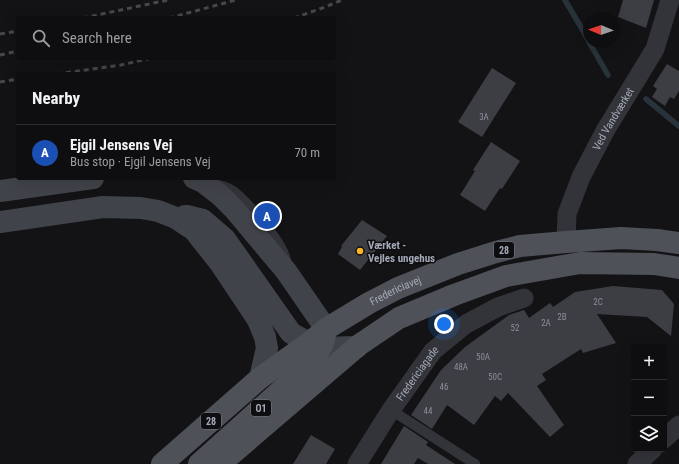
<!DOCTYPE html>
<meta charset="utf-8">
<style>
body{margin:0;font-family:"Roboto Condensed",sans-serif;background:#1c1c1e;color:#f1f3f6}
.controls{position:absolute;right:12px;bottom:12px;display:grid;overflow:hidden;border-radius:4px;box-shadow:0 4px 16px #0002}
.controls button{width:36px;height:36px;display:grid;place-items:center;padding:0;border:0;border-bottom:1px solid #2e2e30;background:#0e0e10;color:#f1f3f6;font:20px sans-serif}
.compass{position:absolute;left:583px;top:12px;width:36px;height:36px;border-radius:50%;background:#0e0e10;box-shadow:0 4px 16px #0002;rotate:272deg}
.you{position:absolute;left:444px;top:324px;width:14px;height:14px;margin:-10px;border:3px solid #fff;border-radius:50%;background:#1a73e8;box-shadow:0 0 0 6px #1a73e833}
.badge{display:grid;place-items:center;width:26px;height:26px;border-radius:50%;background:#2563eb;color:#fff;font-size:13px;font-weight:700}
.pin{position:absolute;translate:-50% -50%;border:2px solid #fff;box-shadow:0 1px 4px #0006}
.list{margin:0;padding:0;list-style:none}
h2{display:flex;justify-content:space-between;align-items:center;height:52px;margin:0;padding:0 16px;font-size:17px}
h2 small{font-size:13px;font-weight:400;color:#9b9c9f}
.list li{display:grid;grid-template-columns:26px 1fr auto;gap:12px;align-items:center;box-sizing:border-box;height:56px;padding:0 16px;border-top:1px solid #2e2e30}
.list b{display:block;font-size:15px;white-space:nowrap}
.list p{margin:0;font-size:13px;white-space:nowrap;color:#9b9c9f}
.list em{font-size:13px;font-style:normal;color:#9b9c9f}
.icon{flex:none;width:22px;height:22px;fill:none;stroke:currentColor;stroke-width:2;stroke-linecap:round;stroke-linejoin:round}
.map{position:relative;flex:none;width:679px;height:464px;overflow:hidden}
.search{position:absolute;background:#0e0e10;box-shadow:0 4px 16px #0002;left:16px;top:16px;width:320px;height:44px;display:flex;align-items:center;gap:10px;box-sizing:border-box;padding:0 14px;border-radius:4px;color:#9b9c9f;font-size:15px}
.panel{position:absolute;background:#0e0e10;box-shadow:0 4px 16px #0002;left:16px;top:72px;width:320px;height:108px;border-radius:4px}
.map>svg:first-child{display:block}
</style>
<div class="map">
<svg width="679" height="464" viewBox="0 0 679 464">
<rect width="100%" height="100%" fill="#131315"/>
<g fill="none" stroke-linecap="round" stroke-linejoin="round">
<g stroke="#28323a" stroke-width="5.5">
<polyline points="565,0 589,41"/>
<polyline points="589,42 608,75"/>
<polyline points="646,99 679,126"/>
</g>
</g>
<g fill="#3c3e43">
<polygon points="623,0 654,0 646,28 618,17"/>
<polygon points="667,64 679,71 679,91 674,99 670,97 665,106 652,97 657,89 653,86"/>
<polygon points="492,68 516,83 482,137 458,122"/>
<polygon points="491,142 520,161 502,189 500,188 485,211 460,195 475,171 473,170"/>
<polygon points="362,220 387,236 360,270 338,254 342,247 341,246"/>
<polygon points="613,286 662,290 674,304 671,336 647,317 597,314 616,343 583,353 581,349 542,374 546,380 537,386 564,425 550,437 508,393 501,401 495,396 474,425 447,405 432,429 411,415 441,370 465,347 509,315 524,310 529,318 550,303 553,307 575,292"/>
<polygon points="404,426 428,442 426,445 455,464 428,464 418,458 414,464 381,464"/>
<polygon points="311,435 335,449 326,464 293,464"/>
</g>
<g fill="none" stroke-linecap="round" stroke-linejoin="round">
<g stroke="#33343a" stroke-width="10">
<path d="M218,185C226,186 234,191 239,196C251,207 288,248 286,263"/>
<polyline points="391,410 475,464"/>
</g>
<g stroke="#33343a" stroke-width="19">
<path id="s1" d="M566,242L567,214L581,177L605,131L655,49L670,0"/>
<polyline points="664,439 679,425"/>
<path id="s2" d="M357,464L391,410L433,351L466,324L498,307L524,298"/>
<polyline points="637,464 653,449"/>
</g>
<g stroke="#41434a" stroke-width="22">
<polyline points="194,178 203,182 220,195 234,209 286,271 326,329"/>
<polyline points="0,191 93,178"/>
<polyline points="185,216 187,216 203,220 225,239 291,333 309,343 320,348 357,347"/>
<polyline points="0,222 103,207 141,208 158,211 176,218 194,230 220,263 258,320 265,337 267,348 260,378"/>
</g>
<g stroke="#4f5159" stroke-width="22">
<path id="s3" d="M162,464L260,378L309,343L326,329L369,303L398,288L458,264L496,252L520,246L566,242L621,238L657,240L679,243"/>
<path d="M199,464L297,376C308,364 323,351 325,335"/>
<polyline points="220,464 359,345 399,318 454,295 506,276 580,263 654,264 679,268"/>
</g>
<g stroke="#46484f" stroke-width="3" stroke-dasharray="5 4" stroke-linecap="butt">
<polyline points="83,18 168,0"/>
<polyline points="169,18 236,0"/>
<polyline points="294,18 325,7 342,0"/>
<polyline points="0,34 18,31"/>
<polyline points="0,55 18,51"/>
<polyline points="57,74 121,65 152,58"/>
<polyline points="0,82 18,79"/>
</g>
</g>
<circle fill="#ffb520" stroke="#0e0e10" stroke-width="1.5" cx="360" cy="251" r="4"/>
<g text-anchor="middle" stroke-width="3" stroke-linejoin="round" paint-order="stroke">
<g font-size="9" fill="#898e9a">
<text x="484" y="120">3A</text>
<text x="598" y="305">2C</text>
<text x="562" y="320">2B</text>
<text x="546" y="326">2A</text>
<text x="515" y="331">52</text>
<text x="483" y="360">50A</text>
<text x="461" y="370">48A</text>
<text x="495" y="380">50C</text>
<text x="444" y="390">46</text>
<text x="428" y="414">44</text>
</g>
<g fill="#0e0e10" stroke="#767a85" stroke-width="1">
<rect x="494" y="242" width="20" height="16" rx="3"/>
<rect x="251" y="400" width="20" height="16" rx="3"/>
<rect x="201" y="413" width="20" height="16" rx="3"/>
</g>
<g font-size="10" font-weight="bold" fill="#a3a9b7">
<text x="504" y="254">28</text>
<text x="261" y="412">O1</text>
<text x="211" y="425">28</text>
</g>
<g font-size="11" fill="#a3a9b7" stroke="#0e0e10">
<text dy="4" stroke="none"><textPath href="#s1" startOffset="134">Ved Vandværket</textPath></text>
<text dy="4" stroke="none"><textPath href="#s3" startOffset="292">Fredericiavej</textPath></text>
<text dy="4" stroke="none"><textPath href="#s2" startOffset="109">Fredericiagade</textPath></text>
</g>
<g font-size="11" font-weight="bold" fill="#a3a9b7" stroke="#0e0e10" text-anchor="start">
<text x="368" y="249">Værket -<tspan x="368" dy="13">Vejles ungehus</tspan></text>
</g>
</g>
</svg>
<div class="controls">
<button>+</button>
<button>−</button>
<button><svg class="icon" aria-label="layers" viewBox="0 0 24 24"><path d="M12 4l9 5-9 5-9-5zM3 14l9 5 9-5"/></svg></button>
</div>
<svg class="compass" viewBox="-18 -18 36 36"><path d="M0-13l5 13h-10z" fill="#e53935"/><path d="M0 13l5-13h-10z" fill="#9b9c9f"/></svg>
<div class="you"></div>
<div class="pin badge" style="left:267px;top:216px;background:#1a4fb4">A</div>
<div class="search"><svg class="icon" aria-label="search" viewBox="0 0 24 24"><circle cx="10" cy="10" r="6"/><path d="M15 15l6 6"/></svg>Search here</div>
<section class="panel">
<h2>Nearby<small></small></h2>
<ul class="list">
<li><span class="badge" style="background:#1a4fb4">A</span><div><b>Ejgil Jensens Vej</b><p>Bus stop · Ejgil Jensens Vej</p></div><em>70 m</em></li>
</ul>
</section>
</div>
